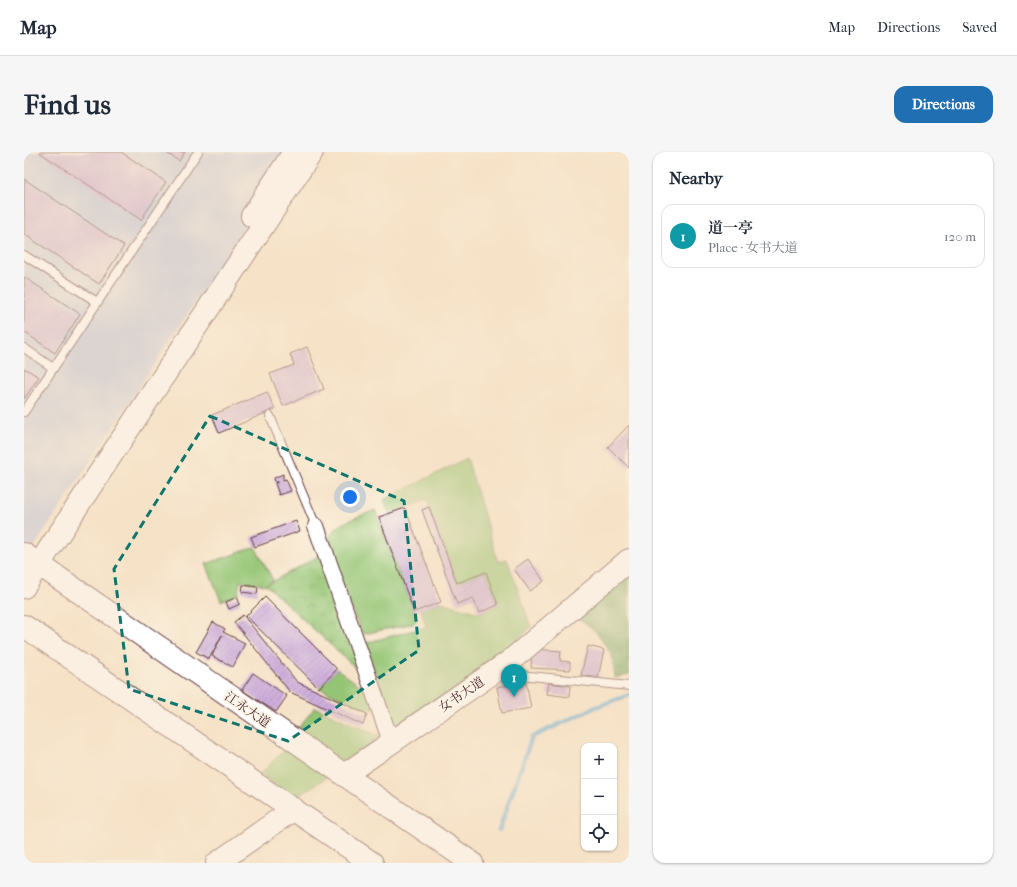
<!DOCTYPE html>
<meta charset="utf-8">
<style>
body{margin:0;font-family:"IM FELL French Canon","Noto Serif SC",serif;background:#f6f6f7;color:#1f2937}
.controls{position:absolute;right:12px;bottom:12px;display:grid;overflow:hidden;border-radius:8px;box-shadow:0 1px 3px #0004}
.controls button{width:36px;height:36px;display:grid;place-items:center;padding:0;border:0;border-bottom:1px solid #e0e1e3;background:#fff;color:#1f2937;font:20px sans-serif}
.you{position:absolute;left:326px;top:345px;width:14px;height:14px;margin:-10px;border:3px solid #fff;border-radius:50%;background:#1a73e8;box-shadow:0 0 0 6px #1a73e833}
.badge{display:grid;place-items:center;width:26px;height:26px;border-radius:50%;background:#1f6fb2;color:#fff;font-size:13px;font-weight:700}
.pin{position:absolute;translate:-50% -33px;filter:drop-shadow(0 1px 2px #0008)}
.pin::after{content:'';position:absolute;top:21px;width:14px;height:12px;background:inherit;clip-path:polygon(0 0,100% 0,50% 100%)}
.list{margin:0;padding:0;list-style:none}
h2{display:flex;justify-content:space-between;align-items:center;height:52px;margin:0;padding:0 16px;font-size:17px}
h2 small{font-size:13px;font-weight:400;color:#747a83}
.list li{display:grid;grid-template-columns:26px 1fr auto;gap:12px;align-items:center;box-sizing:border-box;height:64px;margin:0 8px 8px;padding:0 8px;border:1px solid #e0e1e3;border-radius:12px}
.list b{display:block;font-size:15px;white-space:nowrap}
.list p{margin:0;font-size:13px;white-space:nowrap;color:#747a83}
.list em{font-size:13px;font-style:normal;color:#747a83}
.icon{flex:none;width:22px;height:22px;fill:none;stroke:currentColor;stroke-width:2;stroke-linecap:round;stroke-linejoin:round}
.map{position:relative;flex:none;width:605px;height:711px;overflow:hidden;border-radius:12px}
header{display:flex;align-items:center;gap:24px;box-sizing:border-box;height:56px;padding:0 20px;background:#fff;border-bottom:1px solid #e0e1e3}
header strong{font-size:19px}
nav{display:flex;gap:22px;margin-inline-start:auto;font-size:14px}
.intro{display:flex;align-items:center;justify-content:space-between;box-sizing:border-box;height:96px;padding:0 24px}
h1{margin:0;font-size:28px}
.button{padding:10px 18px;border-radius:12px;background:#1f6fb2;color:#fff;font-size:14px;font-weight:700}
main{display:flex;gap:24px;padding:0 24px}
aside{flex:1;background:#fff;border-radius:12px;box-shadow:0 1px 3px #0004}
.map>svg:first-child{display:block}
</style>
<header>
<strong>Map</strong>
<nav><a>Map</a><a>Directions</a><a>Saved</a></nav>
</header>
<div class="intro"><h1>Find us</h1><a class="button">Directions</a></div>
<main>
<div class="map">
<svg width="605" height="711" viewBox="0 0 605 711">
<defs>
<pattern id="forest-crowns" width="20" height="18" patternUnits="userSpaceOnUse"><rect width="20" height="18" fill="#7a6"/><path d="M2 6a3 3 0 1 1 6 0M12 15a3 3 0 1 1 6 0" fill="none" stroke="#648a54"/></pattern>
<pattern id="park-crowns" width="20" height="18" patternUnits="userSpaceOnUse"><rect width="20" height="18" fill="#94c575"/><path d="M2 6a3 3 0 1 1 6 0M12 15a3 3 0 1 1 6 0" fill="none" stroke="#7b9f60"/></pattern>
<pattern id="building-hatch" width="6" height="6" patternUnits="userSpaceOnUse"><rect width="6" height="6" fill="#ceaedc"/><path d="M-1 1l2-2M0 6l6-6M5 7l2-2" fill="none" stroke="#b295bd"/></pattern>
</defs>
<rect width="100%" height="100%" fill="#fcf5e5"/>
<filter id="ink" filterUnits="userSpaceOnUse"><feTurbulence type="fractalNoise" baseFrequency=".025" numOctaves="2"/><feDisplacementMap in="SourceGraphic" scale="8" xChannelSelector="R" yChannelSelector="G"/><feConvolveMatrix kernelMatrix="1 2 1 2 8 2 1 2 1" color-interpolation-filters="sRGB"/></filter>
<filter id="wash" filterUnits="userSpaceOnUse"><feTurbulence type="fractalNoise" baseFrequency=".012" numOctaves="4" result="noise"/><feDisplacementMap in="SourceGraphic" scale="16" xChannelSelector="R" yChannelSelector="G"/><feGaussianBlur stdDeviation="0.9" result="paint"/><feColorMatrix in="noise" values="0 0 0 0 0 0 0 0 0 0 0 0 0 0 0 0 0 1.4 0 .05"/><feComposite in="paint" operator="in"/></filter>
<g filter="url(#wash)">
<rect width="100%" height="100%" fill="#f5e2c7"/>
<polygon fill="#bcc3de" points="0,0 270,0 0,410"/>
<g fill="#94c575" stroke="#6f7250">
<path d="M443,306L474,410L483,407L507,475C467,515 419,546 372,578L341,491L402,475L397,457L417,450L455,461L474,453L462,420L433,431L403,348L365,362L360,348Z"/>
<path d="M351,358L393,468L390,471L340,482L337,479L302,394C309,370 330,367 351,358Z"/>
<polygon points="231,395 249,428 242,433 216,429 214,442 197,449 182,412"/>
<polygon points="313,517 345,540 351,558 335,554 295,536"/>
<polygon points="291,555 352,583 357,581 343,597 271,647 236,622 262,596 269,583"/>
</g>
<polygon fill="url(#forest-crowns)" stroke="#606448" points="605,408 605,523 591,526 588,503 572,480 545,458"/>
<polygon fill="url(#park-crowns)" stroke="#6f7250" points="296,403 340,524 242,433"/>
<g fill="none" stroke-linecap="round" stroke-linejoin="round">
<polyline stroke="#5da9d5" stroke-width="4.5" points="475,678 508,585 572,555 605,543"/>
</g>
<g id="blocks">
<g fill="url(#building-hatch)">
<polygon points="15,0 97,0 142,30 117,68"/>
<polygon points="141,0 161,0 155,9"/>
<polygon points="0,27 100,94 75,132 0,82"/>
<polygon points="0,125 56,162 31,201 0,180"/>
<polygon points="283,195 300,237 259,254 246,222 270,213 266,202"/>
<polygon points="0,216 15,225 0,247"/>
<polygon points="243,240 251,257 195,281 188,263"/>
<polygon points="605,273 605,316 584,295"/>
<polygon points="259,322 259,328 262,327 267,339 255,343 251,331 254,330 251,330 250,326"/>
<polygon points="405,355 433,431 462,420 474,453 455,461 449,446 433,452 398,358"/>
<polygon points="381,356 417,450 390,460 355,365"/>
<polygon points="272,369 276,379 231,395 227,385"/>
<polygon points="504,407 520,429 506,439 490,417"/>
<polygon points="219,433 234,435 233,442 218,440"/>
<polygon points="213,445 216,452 205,457 202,450"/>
<polygon points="241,445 313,517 295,536 222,464"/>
<polygon points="219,463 273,530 343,562 339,573 266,540 210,470"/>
<polygon points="189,470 201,477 199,480 221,491 209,515 188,504 198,483 185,507 172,500"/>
<polygon points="564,494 580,498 574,526 557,523"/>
<polygon points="508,497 537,499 536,509 546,510 546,518 507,516"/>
<polygon points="229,521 263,544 252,560 218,538"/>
<polygon points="502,530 507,556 478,561 473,535"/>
<polygon points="525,531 546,534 545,545 523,542"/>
</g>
</g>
</g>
<g filter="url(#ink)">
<use href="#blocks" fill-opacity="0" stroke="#643c42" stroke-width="1"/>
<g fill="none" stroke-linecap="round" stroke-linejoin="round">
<g stroke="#643c42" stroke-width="10">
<g id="service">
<polyline points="0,103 73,150"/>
<polyline points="0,196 29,216"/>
<polyline points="0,260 174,0"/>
<polyline points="246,264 292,374"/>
<polyline points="477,521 605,534"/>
</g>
</g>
<g stroke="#643c42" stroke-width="18">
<polyline id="minor" points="292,374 367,590"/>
</g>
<g stroke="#643c42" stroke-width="24">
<g id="secondary">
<polyline points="228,64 270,0"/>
<polyline points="0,435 288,0"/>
<polyline points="320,623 486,509 605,408"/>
<polyline points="193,711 270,657"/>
</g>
</g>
<g stroke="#643c42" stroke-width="24">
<g id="primary">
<polyline points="0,402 448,711"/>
<polyline points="0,474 348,711"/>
</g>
</g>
<use href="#service" stroke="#fff" stroke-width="8"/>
<use href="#minor" stroke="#fff" stroke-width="16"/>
<use href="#secondary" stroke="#fff" stroke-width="22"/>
<use href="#primary" stroke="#fff" stroke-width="22"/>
</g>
</g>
<path d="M0 0H605V711H0ZM186,264L380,349L395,498L264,589L105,537L90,417Z" fill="#f5e2c7" fill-opacity=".55" fill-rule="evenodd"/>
<path fill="none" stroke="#0f766e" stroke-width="3" stroke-dasharray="8 5" stroke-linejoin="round" d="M186,264L380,349L395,498L264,589L105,537L90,417Z"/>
<g text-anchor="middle" stroke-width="4" stroke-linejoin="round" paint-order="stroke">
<g font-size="13" fill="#4a1f2b" stroke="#fcf5e5">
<text transform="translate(437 542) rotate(-34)" y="5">女书大道</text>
<text transform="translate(224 557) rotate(35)" y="5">江永大道</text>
</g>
</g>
</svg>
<div class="controls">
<button>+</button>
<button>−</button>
<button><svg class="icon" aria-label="locate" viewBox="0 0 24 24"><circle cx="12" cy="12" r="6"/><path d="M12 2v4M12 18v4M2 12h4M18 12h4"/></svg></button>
</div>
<div class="you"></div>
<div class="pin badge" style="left:490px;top:545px;background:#0f9aa8">1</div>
</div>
<aside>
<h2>Nearby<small></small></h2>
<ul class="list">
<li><span class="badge" style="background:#0f9aa8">1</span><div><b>道一亭</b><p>Place · 女书大道</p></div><em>120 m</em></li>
</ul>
</aside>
</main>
